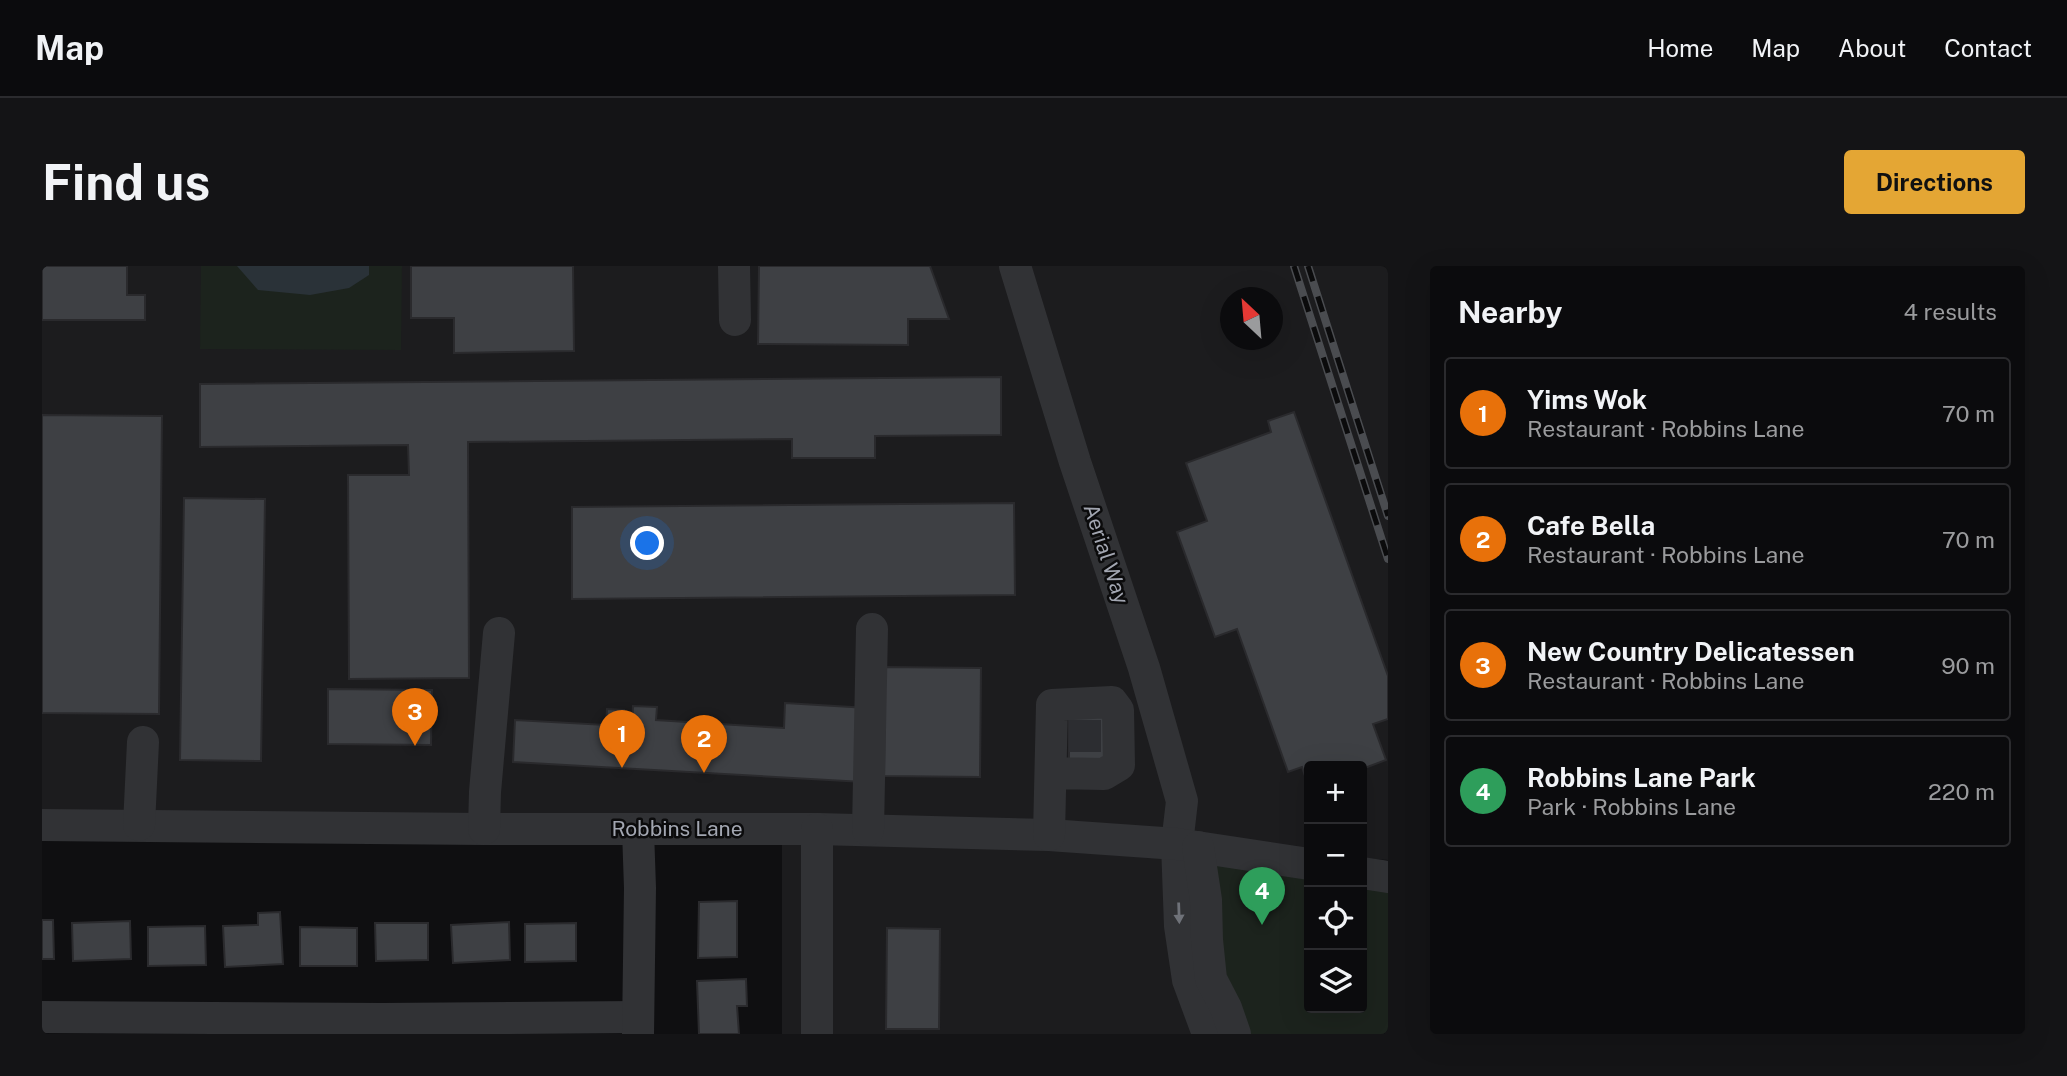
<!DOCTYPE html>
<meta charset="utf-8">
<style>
body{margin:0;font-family:"Public Sans",sans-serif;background:#141416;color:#f1f3f6}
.controls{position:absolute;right:21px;bottom:21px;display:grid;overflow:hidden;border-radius:7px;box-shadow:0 7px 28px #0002}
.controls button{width:63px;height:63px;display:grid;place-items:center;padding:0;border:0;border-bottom:2px solid #2b2b2e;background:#0b0b0d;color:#f1f3f6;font:35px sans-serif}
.compass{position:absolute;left:1178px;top:21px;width:63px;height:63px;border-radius:50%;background:#0b0b0d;box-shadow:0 7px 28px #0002;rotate:334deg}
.you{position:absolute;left:606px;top:278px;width:24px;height:24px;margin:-18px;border:5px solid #fff;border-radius:50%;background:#1a73e8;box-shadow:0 0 0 10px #1a73e833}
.badge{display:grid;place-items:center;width:46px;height:46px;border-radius:50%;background:#e4a634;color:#fff;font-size:23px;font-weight:700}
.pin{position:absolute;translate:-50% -58px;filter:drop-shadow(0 2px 4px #0008)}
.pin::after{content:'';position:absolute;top:37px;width:24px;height:21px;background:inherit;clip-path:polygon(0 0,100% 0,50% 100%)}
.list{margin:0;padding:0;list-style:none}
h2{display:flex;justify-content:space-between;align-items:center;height:91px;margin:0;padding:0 28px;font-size:30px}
h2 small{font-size:23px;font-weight:400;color:#9a9b9d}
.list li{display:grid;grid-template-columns:46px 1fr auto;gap:21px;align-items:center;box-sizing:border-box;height:112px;margin:0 14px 14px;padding:0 14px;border:2px solid #2b2b2e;border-radius:7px}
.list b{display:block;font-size:26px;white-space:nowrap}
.list p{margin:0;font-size:23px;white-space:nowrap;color:#9a9b9d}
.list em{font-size:23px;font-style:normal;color:#9a9b9d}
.icon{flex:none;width:38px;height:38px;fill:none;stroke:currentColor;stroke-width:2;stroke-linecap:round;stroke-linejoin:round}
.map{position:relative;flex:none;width:1346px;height:768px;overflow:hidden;border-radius:7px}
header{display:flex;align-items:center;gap:42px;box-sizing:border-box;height:98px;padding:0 35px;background:#0b0b0d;border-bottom:2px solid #2b2b2e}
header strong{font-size:33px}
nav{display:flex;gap:38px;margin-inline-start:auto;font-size:24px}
.intro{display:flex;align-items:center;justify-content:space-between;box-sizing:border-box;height:168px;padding:0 42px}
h1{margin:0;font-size:49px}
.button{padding:18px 32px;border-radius:7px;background:#e4a634;color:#111;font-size:24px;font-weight:700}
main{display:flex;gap:42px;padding:0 42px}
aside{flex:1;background:#0b0b0d;border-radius:7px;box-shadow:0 7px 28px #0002}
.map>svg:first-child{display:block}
</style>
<header>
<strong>Map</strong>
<nav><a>Home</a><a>Map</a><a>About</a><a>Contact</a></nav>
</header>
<div class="intro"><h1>Find us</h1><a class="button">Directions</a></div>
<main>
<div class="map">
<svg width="1346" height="768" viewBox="0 0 1346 768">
<rect width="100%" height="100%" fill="#0f0f11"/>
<path fill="#1c1c1e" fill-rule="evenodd" d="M0,0H1346V594L1320,592V500H1267V742H1320L1346,768H740V563L0,559ZM1188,32H1230V74H1188Z"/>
<g fill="#1c231d">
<polygon points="159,0 360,0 359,84 158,83"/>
<polygon points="1170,584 1267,599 1267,742 1320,742 1320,607 1346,612 1346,768 1199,768 1176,706"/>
</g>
<polygon fill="#2a3238" points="195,0 327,0 327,9 307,22 268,29 216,24"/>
<g fill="#3e4044" stroke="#2a2a2d" stroke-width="2">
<polygon points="0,0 85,0 85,29 103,29 103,54 0,54"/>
<polygon points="369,0 531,0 532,85 412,87 412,52 369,52"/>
<polygon points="717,0 888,0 907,53 866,53 866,79 716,78"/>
<polygon points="959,111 959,169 833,170 833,192 750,192 750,173 426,176 427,412 307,413 306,209 367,209 366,179 158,181 158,118"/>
<polygon points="1252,146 1346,410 1346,453 1331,458 1344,494 1320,503 1320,500 1267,500 1267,522 1260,501 1246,506 1195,363 1173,371 1135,266 1165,255 1144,197 1229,166 1226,155"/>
<polygon points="0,149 120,150 117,448 0,447"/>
<polygon points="142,232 223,233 219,495 138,494"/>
<polygon points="972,237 973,329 530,333 530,241"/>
<polygon points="843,401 939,402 938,511 842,510"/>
<polygon points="286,423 390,424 389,479 286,478"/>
<polygon points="743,437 826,442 821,516 471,496 473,454 564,459 565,443 582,444 581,456 590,456 591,440 615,441 614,454 742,462"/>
<polygon points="1027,445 1069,445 1070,495 1027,496"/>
<polygon points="695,635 695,691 656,692 657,636"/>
<polygon points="238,646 241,698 183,701 181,660 216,659 216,647"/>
<polygon points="0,654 11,654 12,693 0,693"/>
<polygon points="88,655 89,693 31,695 30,657"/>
<polygon points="467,656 468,694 411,697 409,659"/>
<polygon points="333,657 386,657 386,694 334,695"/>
<polygon points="534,657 534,695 483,696 483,658"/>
<polygon points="163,660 164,699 106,700 106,661"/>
<polygon points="258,661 315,662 315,700 258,700"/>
<polygon points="845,662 898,663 897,763 844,763"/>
<polygon points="704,713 705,740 695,740 697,768 657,768 655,715"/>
</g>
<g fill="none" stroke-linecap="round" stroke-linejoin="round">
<polyline stroke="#2c2d31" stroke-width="32" stroke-dasharray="32 16" stroke-linecap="butt" points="1027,470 1069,470"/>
<g stroke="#313235" stroke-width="32">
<polyline points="692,0 693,54"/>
<polyline points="973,0 1033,196 1102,402 1140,535 1135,578 1138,660 1146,714 1166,768"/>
<polyline points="0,559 442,563 775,563 1007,569 1135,578 1267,598"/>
<polyline points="97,559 101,476"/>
<polyline points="442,563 443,526 457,367"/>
<polyline points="826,564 830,363"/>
<polyline points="1007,569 1010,439 1070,436 1076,444 1077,499 1062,508 1009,507"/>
<polyline points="1156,581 1164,634 1165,674 1169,713 1184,742 1193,768"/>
<polyline points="1320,607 1346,611"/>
<polyline points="0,751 340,753 595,751"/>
<polyline points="596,768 598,622 596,564"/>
<polyline points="775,768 775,563"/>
</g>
<g stroke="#4a4c50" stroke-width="8">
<g id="rail">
<polyline points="1252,0 1346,293"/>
<polyline points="1266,0 1346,250"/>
</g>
</g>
<use href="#rail" stroke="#0b0b0c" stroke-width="5" stroke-dasharray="16" stroke-linecap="butt"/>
</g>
<defs><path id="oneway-solid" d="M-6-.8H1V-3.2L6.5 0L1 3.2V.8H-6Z" transform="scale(1.75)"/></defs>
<use fill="#6f7279" href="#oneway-solid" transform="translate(1137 647) rotate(88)"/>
<g text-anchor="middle" stroke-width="5" stroke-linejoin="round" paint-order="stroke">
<g font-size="21" fill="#a2a6b1" stroke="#0b0b0c">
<text transform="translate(1064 288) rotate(72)" y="7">Aerial Way</text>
<text x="635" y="570">Robbins Lane</text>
</g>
</g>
</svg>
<div class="controls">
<button>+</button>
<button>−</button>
<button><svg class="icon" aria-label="locate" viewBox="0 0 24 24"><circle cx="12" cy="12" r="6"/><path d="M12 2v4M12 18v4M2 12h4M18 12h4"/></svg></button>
<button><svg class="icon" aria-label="layers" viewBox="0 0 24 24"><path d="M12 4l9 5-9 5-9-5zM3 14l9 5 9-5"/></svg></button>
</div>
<svg class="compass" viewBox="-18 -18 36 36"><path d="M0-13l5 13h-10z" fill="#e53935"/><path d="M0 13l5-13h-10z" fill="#9a9b9d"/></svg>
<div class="you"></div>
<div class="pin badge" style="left:580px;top:502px;background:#e8710a">1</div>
<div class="pin badge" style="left:662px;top:507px;background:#e8710a">2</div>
<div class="pin badge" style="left:373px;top:480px;background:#e8710a">3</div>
<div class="pin badge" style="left:1220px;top:659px;background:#2e9e5b">4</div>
</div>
<aside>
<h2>Nearby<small>4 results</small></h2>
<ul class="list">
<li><span class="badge" style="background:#e8710a">1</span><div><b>Yims Wok</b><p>Restaurant · Robbins Lane</p></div><em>70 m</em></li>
<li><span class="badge" style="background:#e8710a">2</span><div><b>Cafe Bella</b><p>Restaurant · Robbins Lane</p></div><em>70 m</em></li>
<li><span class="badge" style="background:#e8710a">3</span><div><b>New Country Delicatessen</b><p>Restaurant · Robbins Lane</p></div><em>90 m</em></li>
<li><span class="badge" style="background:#2e9e5b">4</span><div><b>Robbins Lane Park</b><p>Park · Robbins Lane</p></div><em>220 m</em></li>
</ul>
</aside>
</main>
